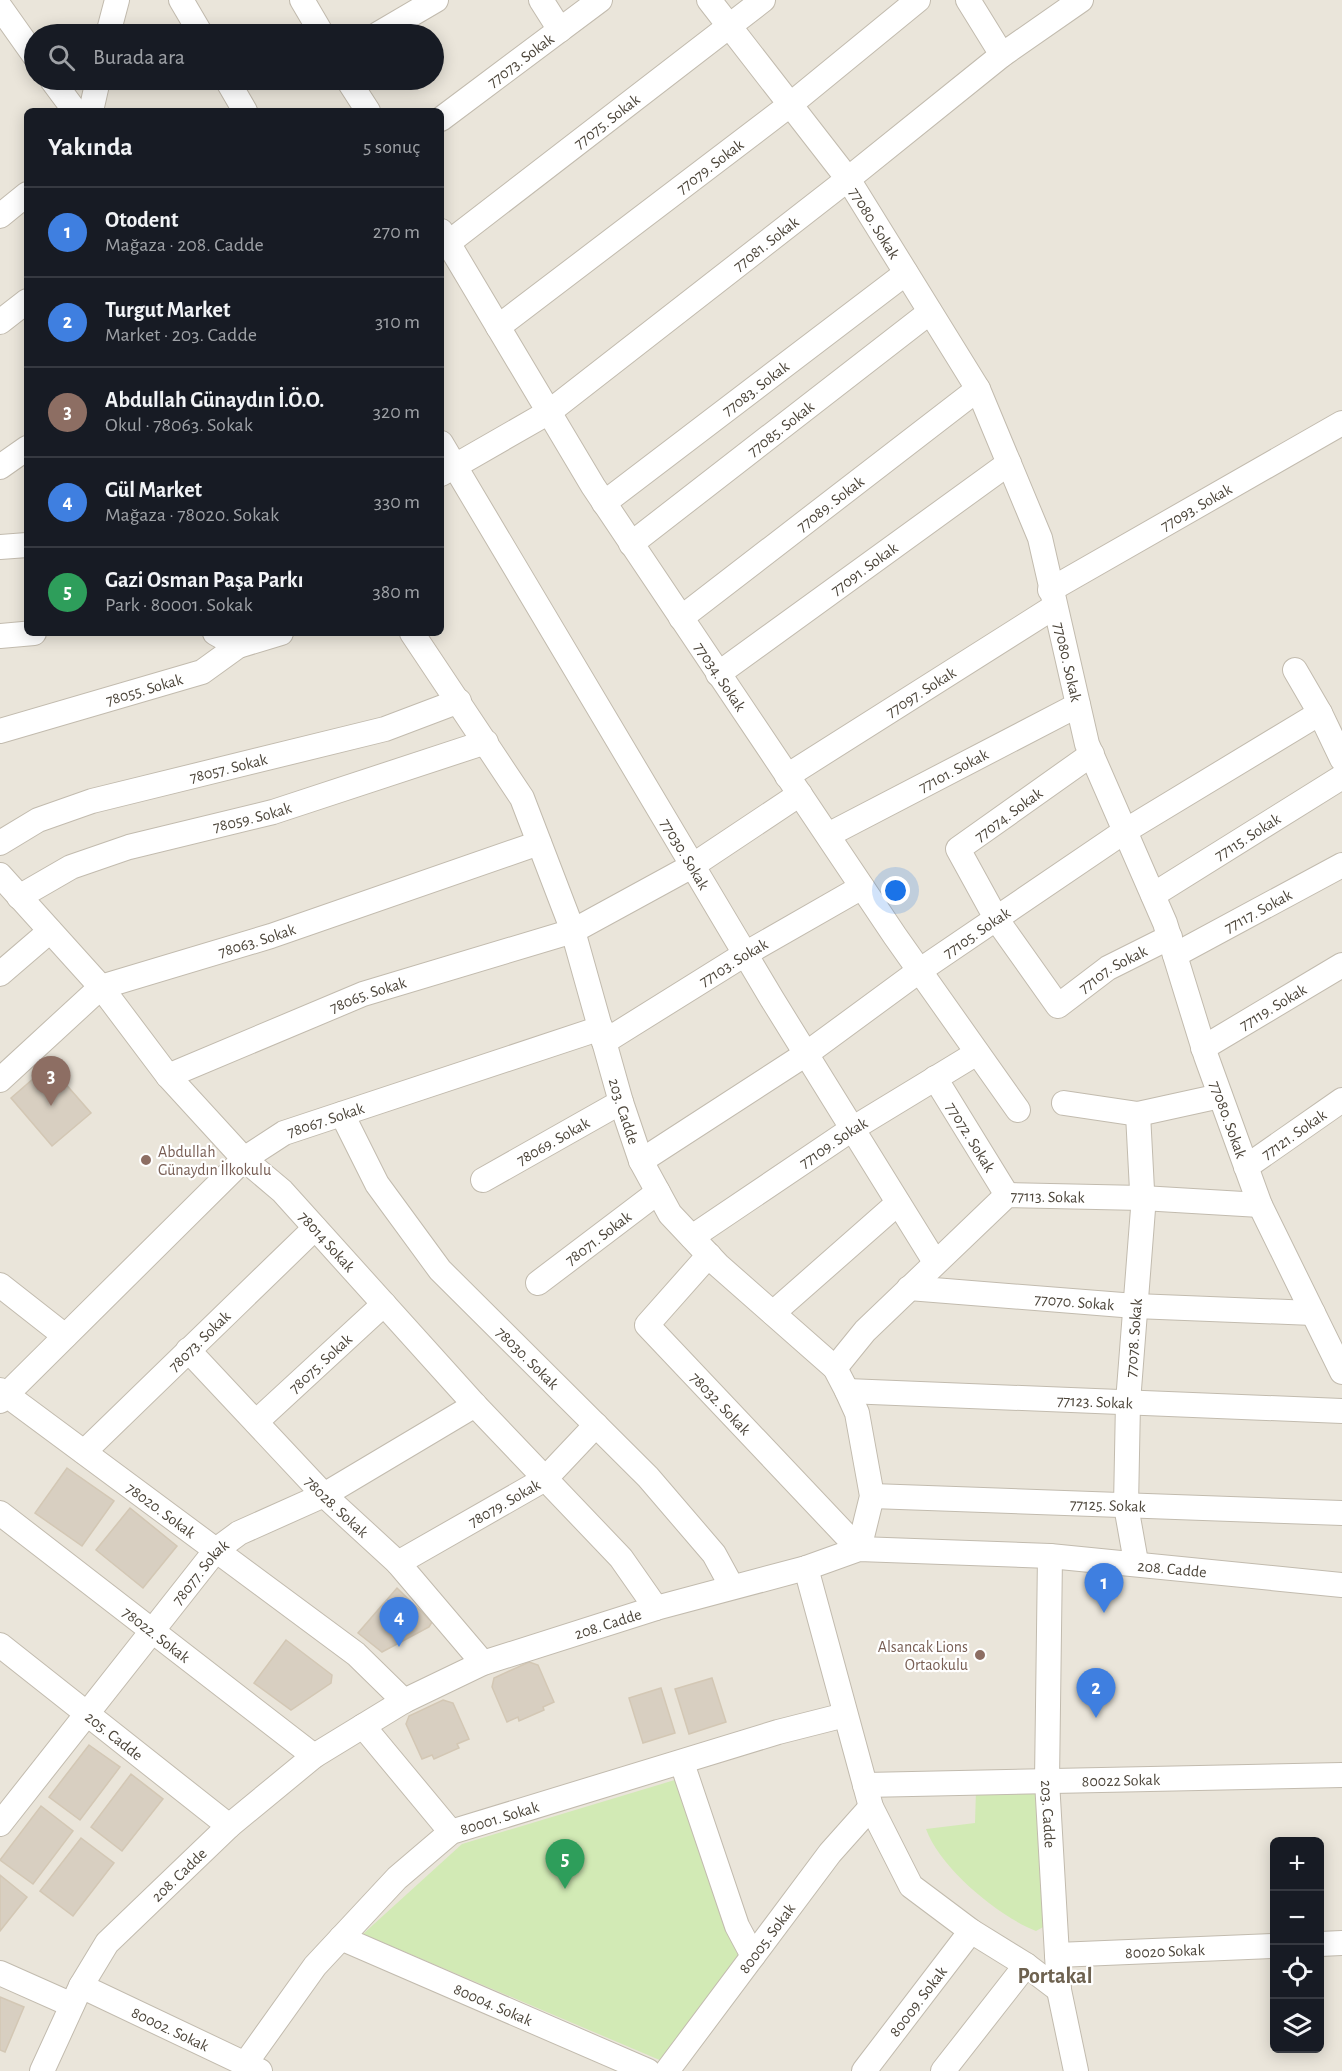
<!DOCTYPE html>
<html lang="tr">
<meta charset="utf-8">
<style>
body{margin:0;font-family:"Alegreya Sans",sans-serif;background:#20242c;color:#f1f3f6}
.controls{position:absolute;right:18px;bottom:18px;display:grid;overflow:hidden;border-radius:9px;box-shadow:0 3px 15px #0003}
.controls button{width:54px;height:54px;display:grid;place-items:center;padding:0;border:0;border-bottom:2px solid #363941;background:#171b24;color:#f1f3f6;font:30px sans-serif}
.you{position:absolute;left:896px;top:891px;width:21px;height:21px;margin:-15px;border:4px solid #fff;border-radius:50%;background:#1a73e8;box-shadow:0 0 0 9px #1a73e833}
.badge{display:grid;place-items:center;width:39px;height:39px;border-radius:50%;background:#2563eb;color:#fff;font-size:20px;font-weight:700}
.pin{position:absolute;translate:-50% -50px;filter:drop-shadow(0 2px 3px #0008)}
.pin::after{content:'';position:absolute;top:32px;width:21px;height:18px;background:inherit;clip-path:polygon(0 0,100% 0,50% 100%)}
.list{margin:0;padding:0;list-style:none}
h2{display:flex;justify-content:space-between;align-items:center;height:78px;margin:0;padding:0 24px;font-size:26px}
h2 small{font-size:20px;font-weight:400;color:#9ea1a6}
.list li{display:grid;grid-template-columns:39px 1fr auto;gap:18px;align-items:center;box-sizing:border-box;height:90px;padding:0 24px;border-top:2px solid #363941}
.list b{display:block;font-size:22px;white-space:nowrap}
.list p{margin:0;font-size:20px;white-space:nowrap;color:#9ea1a6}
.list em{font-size:20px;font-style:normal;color:#9ea1a6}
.icon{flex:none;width:33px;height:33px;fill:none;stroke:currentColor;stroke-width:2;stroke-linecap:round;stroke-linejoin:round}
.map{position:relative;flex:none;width:1342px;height:2071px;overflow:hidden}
.search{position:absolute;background:#171b24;box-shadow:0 3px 15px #0003;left:24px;top:24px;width:420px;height:66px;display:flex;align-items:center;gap:15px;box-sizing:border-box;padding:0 21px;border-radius:33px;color:#9ea1a6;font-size:22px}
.panel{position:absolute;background:#171b24;box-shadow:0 3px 15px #0003;left:24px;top:108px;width:420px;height:528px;border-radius:9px}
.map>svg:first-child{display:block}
</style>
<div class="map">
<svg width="1342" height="2071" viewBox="0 0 1342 2071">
<rect width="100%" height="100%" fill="#f6f3ec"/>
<path fill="#eae5da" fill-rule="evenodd" d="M0,0H1342V2071H0ZM34,34H434V80H34ZM27,111H441V633H27ZM1274,1842H1320V2048H1274Z"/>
<g fill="#d2eab5">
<polygon points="678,1779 740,1954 662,2061 363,1934 462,1844"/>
<path d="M1042,1787L1045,1926L1036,1931C998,1916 940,1868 926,1829L975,1823L976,1790Z"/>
</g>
<g fill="#d8cfc1" stroke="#d3c7b4" stroke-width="1.5">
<polygon points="49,1065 91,1113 52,1146 11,1098"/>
<polygon points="67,1468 114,1501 82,1546 35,1513"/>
<polygon points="130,1508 177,1546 143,1588 96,1550"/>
<polygon points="397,1588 432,1622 429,1627 382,1652 358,1633"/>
<polygon points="286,1640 332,1675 331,1683 291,1710 254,1683"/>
<polygon points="529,1662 538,1665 554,1702 543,1707 544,1710 519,1721 518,1717 507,1722 492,1687 494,1678"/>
<polygon points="712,1678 726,1722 689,1734 675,1689"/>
<polygon points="661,1688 675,1733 643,1743 629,1698"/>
<polygon points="443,1700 453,1703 469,1739 457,1744 459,1748 434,1759 432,1755 422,1759 406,1724 409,1716"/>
<polygon points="89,1745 120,1767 80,1820 49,1797"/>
<polygon points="131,1774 163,1799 122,1851 91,1827"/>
<polygon points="41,1806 73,1831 33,1884 0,1860"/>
<polygon points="81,1838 114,1863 73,1916 40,1891"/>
<polygon points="0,1875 27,1897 0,1931"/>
<polygon points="0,1997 24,2007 5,2052 0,2050"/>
</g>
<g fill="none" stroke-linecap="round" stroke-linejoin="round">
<g stroke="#c2bbae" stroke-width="26">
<g id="minor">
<polyline points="181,0 201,34"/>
<polyline points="302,0 322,34"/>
<polyline points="541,0 560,30"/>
<path id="s1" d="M709,0L848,179L978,389L1040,538L1087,744L1165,923L1206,1056L1260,1205L1342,1372"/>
<polyline points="968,0 1002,55"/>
<polyline points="0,7 34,55"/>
<polyline points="108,34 117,0"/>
<polyline points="378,34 436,0"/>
<polyline points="52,80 75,111"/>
<polyline points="227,80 245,111"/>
<polyline points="348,80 368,111"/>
<polyline points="91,111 98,80"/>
<path id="s2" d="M441,119L600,0"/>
<polyline points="0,216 27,194"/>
<path id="s3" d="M441,231L593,486L895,936L1018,1110"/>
<path id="s4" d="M448,243L763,0"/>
<polyline points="0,322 27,301"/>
<path id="s5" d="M498,327L791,104L918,0"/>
<path id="s6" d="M441,443L772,999L935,1262"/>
<polyline points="0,467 27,448"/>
<path id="s7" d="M441,474L549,412L848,179L1002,55L1081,0"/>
<path id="s8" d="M604,503L906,273"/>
<path id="s9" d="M631,544L930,312"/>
<polyline points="0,547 27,545"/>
<path id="s10" d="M1050,590L1342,423"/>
<path id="s11" d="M681,618L978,389"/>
<polyline points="215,633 238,646"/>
<path id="s12" d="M412,633L522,798L573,931L621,1102L641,1161L670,1214L718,1265L835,1368L847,1391L857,1413L872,1496L859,1549"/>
<polyline points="0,636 34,633"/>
<polyline points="1295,670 1320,713 1342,759"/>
<path id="s13" d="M718,674L1009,463"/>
<path id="s14" d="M0,731L202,672L238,646L281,633"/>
<path id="s15" d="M1092,754L958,849L997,920L1058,1006L1108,968L1170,937"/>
<path id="s16" d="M787,776L1054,607"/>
<path id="s17" d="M828,835L1078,705"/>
<path id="s18" d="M0,843L38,820L92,801L385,729L459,701"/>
<path id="s19" d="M0,875L101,987L168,1076L244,1159L282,1191L475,1405L621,1558L656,1608"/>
<path id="s20" d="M1153,895L1342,777"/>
<path id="s21" d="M19,897L71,867L129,847L273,812L486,742"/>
<path id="s22" d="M1175,955L1342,865"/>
<polyline points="0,974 50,931"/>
<path id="s23" d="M604,1042L745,954L862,887"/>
<path id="s24" d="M1203,1048L1342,965"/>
<path id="s25" d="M168,1076L363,994L573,931L692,866L800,794"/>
<path id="s26" d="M935,1078L1007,1195"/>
<path id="s27" d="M0,1080L101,987L271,936L539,843"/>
<polyline points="1064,1103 1138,1114 1220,1096"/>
<path id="s28" d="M342,1114L377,1184L440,1270L648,1477L714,1554L732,1587"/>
<path id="s29" d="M641,1161L806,1054L919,971L1125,831L1320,713"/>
<path id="s30" d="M1246,1167L1342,1100"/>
<path id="s31" d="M483,1180L621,1102"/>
<path id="s32" d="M692,1237L852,1129L977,1053"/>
<path id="s33" d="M709,1255L647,1325L859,1549"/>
<path id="s34" d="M538,1283L658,1192"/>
<polyline points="0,1285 65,1336"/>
<path id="s35" d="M909,1288L1135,1306L1313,1313"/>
<polyline points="773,1313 898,1203"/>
<path id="s36" d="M188,1350L324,1495L398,1563L483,1663"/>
<path id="s37" d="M835,1368L865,1331L1007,1195L1142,1198L1260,1205"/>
<path id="s38" d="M0,1390L356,1654L404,1701"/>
<path id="s39" d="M847,1391L1342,1411"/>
<path id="s40" d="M0,1401L244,1159L284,1133L601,1028"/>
<path id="s41" d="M256,1422L384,1304"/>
<path id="s42" d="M84,1452L315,1228"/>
<path id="s43" d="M872,1496L1342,1513"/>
<path id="s44" d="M0,1513L314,1756"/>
<path id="s45" d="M1050,1556L1047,1781L1059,1990L1076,2071"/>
<path id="s46" d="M1136,1562L1126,1506L1128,1402L1143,1209L1138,1114"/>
<path id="s47" d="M398,1563L545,1479L596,1425"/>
<polyline points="806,1568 871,1807 911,1886 971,1931 1026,1965 1059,1990"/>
<path id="s48" d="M0,1645L229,1826"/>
<polyline points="363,1726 451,1832"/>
<polyline points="682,1763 737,1926 753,1956"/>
<path id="s49" d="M865,1785L1342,1775"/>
<path id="s50" d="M0,1824L216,1550L239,1533L324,1495L475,1405"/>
<path id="s51" d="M341,1938L648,2071"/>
<polyline points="1320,1944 1342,1943"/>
<path id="s52" d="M1057,1955L1274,1946"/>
<polyline points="0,1973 72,2005"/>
<path id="s53" d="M81,1986L260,2071"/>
<path id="s54" d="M245,2064L315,1966L397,1878L451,1832L778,1732L845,1715"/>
<path id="s55" d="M42,2071L81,1986L107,1943L229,1826L314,1756L404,1701L483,1663L656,1608L806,1568L859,1549L1050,1556L1342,1585"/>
<path id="s56" d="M667,2071L830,1853L871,1807"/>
<path id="s57" d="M864,2071L971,1931"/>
<polyline points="943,2071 1026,1965"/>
</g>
</g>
<use href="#minor" stroke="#fff" stroke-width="24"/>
</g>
<g fill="#8d6e63" stroke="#fff" stroke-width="2">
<circle cx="146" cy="1160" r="6"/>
<circle cx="980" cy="1655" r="6"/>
</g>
<g text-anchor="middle" stroke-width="4.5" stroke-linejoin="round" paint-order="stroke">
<g font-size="16" fill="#4b4439" stroke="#fff">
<text dy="6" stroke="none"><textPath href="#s2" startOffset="99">77073. Sokak</textPath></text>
<text dy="6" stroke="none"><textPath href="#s4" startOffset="200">77075. Sokak</textPath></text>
<text dy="6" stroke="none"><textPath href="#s5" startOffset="266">77079. Sokak</textPath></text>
<text dy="6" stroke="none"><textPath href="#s1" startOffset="278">77080. Sokak</textPath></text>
<text dy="6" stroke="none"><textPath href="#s7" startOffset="399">77081. Sokak</textPath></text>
<text dy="6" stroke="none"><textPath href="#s8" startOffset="190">77083. Sokak</textPath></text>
<text dy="6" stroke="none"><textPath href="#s9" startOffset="189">77085. Sokak</textPath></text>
<text dy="6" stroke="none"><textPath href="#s11" startOffset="188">77089. Sokak</textPath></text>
<text dy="6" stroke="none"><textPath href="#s10" startOffset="168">77093. Sokak</textPath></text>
<text dy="6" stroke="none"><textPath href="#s13" startOffset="180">77091. Sokak</textPath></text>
<text dy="6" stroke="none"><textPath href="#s1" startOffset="762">77080. Sokak</textPath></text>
<text dy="6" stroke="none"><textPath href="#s3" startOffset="526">77034. Sokak</textPath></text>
<text dy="6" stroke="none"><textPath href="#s14" startOffset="150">78055. Sokak</textPath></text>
<text dy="6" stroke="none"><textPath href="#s16" startOffset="158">77097. Sokak</textPath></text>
<text dy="6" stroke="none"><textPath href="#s18" startOffset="242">78057. Sokak</textPath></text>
<text dy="6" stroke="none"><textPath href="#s17" startOffset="141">77101. Sokak</textPath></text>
<text transform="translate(1008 814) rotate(-36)" y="6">77074. Sokak</text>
<text dy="6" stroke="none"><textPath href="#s21" startOffset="248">78059. Sokak</textPath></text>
<text dy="6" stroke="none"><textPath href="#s20" startOffset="111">77115. Sokak</textPath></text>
<text dy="6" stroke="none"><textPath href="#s6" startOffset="478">77030. Sokak</textPath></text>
<text dy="6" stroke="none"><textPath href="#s22" startOffset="94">77117. Sokak</textPath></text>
<text dy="6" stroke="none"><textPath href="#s29" startOffset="406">77105. Sokak</textPath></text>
<text dy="6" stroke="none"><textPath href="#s27" startOffset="300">78063. Sokak</textPath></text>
<text dy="6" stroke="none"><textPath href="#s23" startOffset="152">77103. Sokak</textPath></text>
<text dy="6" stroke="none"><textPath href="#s15" startOffset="417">77107. Sokak</textPath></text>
<text dy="6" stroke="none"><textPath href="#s25" startOffset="216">78065. Sokak</textPath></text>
<text dy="6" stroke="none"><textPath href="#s24" startOffset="81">77119. Sokak</textPath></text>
<text dy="6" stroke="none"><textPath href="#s12" startOffset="528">203. Cadde</textPath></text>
<text dy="6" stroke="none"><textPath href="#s40" startOffset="435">78067. Sokak</textPath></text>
<text dy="6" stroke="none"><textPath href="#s1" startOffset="1248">77080. Sokak</textPath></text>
<text dy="6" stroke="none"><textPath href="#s30" startOffset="58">77121. Sokak</textPath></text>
<text dy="6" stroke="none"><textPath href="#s26" startOffset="69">77072. Sokak</textPath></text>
<text dy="6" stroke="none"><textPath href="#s31" startOffset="80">78069. Sokak</textPath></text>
<text dy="6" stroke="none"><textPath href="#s32" startOffset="170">77109. Sokak</textPath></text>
<text dy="6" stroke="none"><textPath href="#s37" startOffset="285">77113. Sokak</textPath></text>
<text dy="6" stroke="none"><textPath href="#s34" startOffset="75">78071. Sokak</textPath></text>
<text dy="6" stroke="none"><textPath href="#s19" startOffset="492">78014 Sokak</textPath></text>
<text dy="6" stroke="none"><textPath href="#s35" startOffset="166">77070. Sokak</textPath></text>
<text dy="6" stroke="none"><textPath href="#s46" startOffset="225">77078. Sokak</textPath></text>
<text dy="6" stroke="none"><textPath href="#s42" startOffset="160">78073. Sokak</textPath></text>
<text dy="6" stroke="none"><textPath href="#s28" startOffset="309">78030. Sokak</textPath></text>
<text dy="6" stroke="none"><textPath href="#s41" startOffset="87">78075. Sokak</textPath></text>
<text dy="6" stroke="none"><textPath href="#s39" startOffset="248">77123. Sokak</textPath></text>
<text dy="6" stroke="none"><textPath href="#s33" startOffset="201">78032. Sokak</textPath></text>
<text dy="6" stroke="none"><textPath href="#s47" startOffset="122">78079. Sokak</textPath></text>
<text dy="6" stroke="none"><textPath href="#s36" startOffset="216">78028. Sokak</textPath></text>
<text dy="6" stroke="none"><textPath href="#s43" startOffset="236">77125. Sokak</textPath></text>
<text dy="6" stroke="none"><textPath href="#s38" startOffset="201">78020. Sokak</textPath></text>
<text dy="6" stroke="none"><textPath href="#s55" startOffset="1323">208. Cadde</textPath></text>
<text dy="6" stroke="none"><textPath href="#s50" startOffset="322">78077. Sokak</textPath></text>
<text dy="6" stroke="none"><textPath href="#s55" startOffset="747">208. Cadde</textPath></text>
<text dy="6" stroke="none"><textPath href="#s44" startOffset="198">78022. Sokak</textPath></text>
<text dy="6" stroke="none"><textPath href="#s48" startOffset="146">205. Cadde</textPath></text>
<text dy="6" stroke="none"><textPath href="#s49" startOffset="256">80022 Sokak</textPath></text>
<text dy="6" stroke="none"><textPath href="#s45" startOffset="258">203. Cadde</textPath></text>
<text dy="6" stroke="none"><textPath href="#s54" startOffset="362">80001. Sokak</textPath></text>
<text dy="6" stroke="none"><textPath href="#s55" startOffset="243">208. Cadde</textPath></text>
<text dy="6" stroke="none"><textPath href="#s56" startOffset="166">80005. Sokak</textPath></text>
<text dy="6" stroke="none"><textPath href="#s52" startOffset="108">80020 Sokak</textPath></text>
<text dy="6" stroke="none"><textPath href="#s57" startOffset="88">80009. Sokak</textPath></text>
<text dy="6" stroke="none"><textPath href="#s51" startOffset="166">80004. Sokak</textPath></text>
<text dy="6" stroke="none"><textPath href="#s53" startOffset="99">80002. Sokak</textPath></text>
</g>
<g font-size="16" fill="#785e54" stroke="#fff" text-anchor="start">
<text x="158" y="1157">Abdullah<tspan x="158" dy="18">Günaydın İlkokulu</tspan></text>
<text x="968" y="1652" text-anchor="end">Alsancak Lions<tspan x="968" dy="18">Ortaokulu</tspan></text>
</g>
<g font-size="22" font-weight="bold" fill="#6e6250" stroke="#fff">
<text x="1055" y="1983">Portakal</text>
</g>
</g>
</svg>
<div class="controls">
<button>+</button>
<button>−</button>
<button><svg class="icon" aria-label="locate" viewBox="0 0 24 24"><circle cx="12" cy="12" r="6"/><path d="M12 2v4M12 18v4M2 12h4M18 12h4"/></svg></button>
<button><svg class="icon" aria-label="layers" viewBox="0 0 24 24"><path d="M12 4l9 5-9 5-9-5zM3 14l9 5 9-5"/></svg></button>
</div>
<div class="you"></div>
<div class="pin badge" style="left:1104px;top:1613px;background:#3f7fe0">1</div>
<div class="pin badge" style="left:1096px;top:1718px;background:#3f7fe0">2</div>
<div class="pin badge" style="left:51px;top:1106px;background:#8d6e63">3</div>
<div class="pin badge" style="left:399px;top:1647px;background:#3f7fe0">4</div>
<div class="pin badge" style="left:565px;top:1889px;background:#2e9e5b">5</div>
<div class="search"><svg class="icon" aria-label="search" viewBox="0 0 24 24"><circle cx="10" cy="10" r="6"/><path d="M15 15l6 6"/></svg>Burada ara</div>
<section class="panel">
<h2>Yakında<small>5 sonuç</small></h2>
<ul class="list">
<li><span class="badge" style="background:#3f7fe0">1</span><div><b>Otodent</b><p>Mağaza · 208. Cadde</p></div><em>270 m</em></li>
<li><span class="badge" style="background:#3f7fe0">2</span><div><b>Turgut Market</b><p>Market · 203. Cadde</p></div><em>310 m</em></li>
<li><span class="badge" style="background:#8d6e63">3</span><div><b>Abdullah Günaydın İ.Ö.O.</b><p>Okul · 78063. Sokak</p></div><em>320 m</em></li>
<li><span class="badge" style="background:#3f7fe0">4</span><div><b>Gül Market</b><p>Mağaza · 78020. Sokak</p></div><em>330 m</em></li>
<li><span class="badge" style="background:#2e9e5b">5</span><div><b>Gazi Osman Paşa Parkı</b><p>Park · 80001. Sokak</p></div><em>380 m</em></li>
</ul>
</section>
</div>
